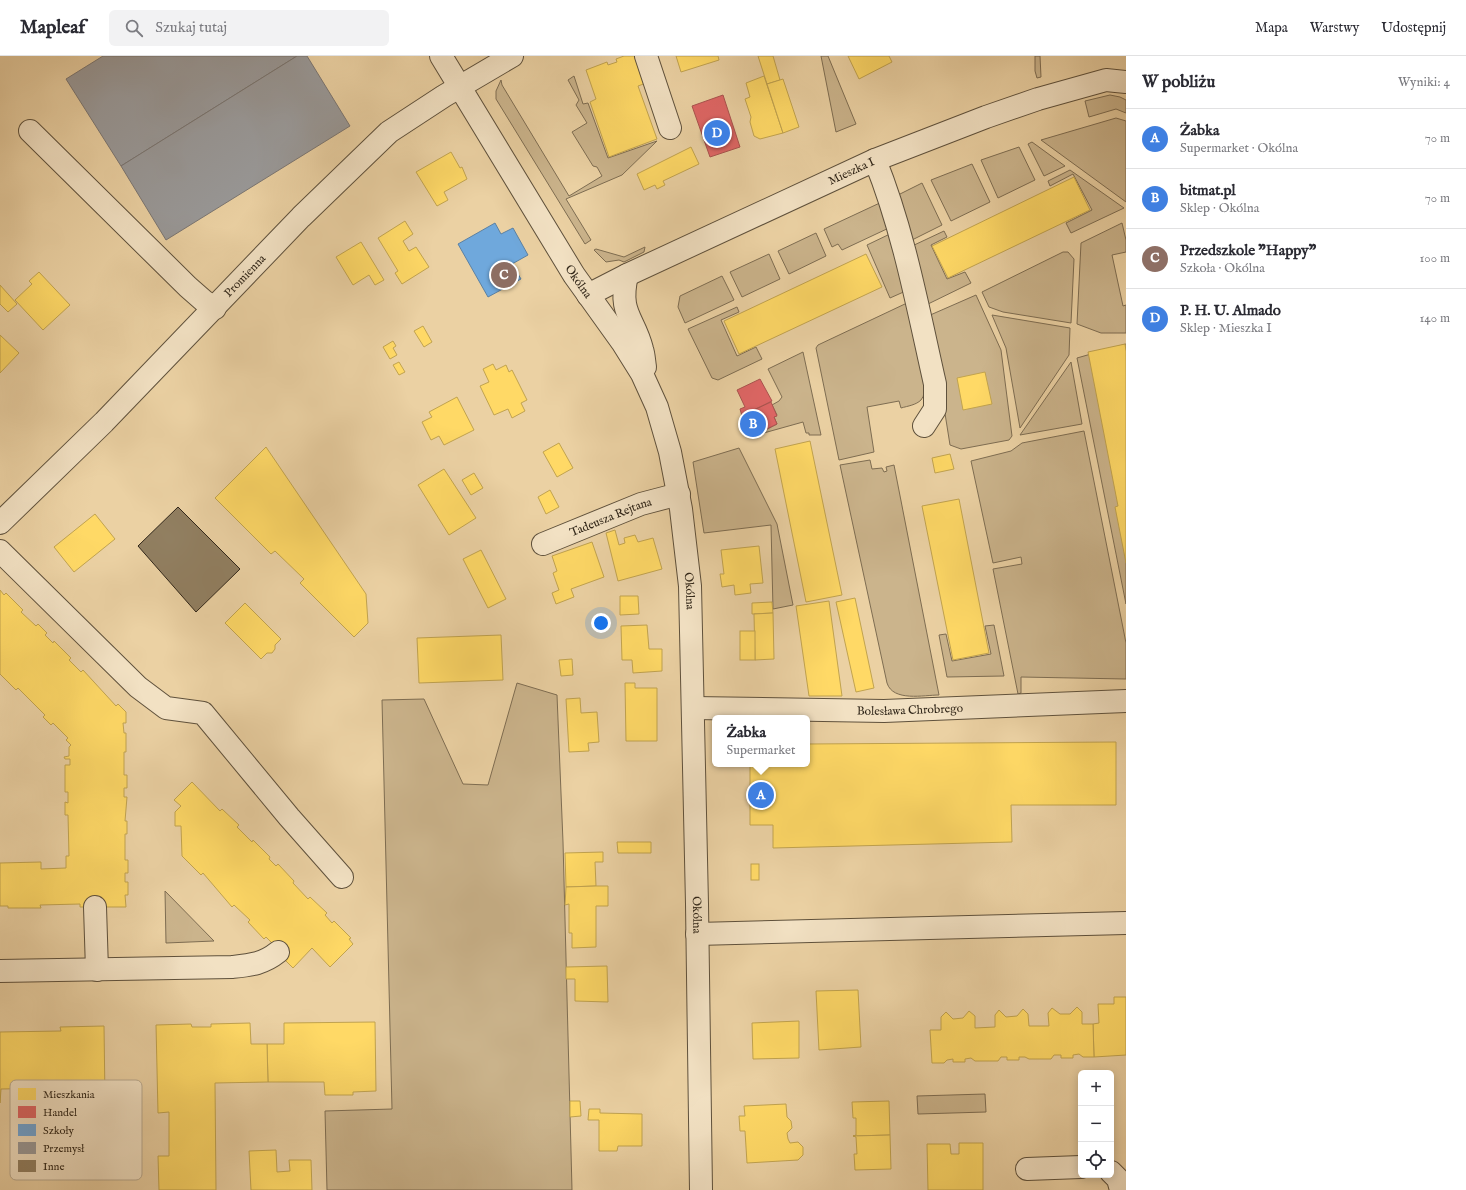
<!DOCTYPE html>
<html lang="pl">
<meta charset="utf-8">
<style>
body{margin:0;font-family:"IM FELL English",serif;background:#f2f2f3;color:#2b2b33}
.controls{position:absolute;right:12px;bottom:12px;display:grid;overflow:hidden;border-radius:6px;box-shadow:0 2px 10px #0003}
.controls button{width:36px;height:36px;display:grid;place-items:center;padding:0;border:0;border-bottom:1px solid #e1e1e2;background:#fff;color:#2b2b33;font:20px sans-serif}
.you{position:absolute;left:601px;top:567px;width:14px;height:14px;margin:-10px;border:3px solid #fff;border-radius:50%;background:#1a73e8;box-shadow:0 0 0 6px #1a73e833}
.badge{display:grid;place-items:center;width:26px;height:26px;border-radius:50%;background:#b45309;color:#fff;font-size:13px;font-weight:700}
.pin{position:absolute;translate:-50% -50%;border:2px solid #fff;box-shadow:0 1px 4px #0006}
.popup{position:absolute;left:712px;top:659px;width:98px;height:52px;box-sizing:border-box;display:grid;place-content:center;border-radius:6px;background:#fff;filter:drop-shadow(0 1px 3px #0005);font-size:13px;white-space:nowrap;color:#7c7c81}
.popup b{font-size:15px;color:#2b2b33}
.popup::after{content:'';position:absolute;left:50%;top:100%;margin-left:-8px;border:8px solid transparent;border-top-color:#fff}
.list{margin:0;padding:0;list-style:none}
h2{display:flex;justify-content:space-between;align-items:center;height:52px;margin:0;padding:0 16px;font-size:17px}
h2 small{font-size:13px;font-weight:400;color:#7c7c81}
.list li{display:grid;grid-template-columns:26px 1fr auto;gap:12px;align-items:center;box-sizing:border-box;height:60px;padding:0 16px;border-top:1px solid #e1e1e2}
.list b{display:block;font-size:15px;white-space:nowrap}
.list p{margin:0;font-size:13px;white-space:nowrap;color:#7c7c81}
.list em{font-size:13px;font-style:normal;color:#7c7c81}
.icon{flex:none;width:22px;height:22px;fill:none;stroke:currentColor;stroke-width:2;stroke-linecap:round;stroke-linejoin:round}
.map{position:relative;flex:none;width:1126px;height:1134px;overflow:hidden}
header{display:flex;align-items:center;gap:24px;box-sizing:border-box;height:56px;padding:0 20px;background:#fff;border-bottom:1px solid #e1e1e2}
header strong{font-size:19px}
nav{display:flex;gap:22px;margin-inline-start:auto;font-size:14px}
.search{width:280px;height:36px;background:#f2f2f3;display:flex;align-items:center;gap:10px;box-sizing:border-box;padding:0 14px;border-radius:6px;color:#7c7c81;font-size:15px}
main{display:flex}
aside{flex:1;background:#fff}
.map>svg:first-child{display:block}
</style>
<header>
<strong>Mapleaf</strong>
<div class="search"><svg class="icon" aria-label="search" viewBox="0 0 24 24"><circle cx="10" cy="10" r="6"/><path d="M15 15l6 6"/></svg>Szukaj tutaj</div>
<nav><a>Mapa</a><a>Warstwy</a><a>Udostępnij</a></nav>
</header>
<main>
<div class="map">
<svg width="1126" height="1134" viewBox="0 0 1126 1134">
<rect width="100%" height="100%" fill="#ebd1a3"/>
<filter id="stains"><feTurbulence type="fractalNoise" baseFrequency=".005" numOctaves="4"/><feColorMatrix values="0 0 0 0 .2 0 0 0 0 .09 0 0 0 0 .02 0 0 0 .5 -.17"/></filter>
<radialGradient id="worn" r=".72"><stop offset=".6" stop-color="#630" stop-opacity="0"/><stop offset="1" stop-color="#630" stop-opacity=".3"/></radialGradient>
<g fill="#cbb48c" stroke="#7e6d52">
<polygon points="821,0 828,0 856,68 836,76"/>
<polygon points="1035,0 1040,0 1041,21 1037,22 1035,15"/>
<polygon points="574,20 583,48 588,47 608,102 657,85 622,119 566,143 591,184 585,188 496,43 496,35 501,24 502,29 569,140 602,120 597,111 593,110 572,76 587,67 576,49 579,44 568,24"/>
<polygon points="1110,39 1120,41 1126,44 1126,57 1116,53 1089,61 1085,45"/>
<polygon points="1116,62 1126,65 1126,146 1041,84"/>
<polygon points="1032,86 1065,110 1044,120 1028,88"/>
<polygon points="1019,91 1035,124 998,142 981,104"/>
<polygon points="972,108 990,146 951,165 931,124"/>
<polygon points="1070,114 1124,152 1071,177 1066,167 1092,154 1073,118 1050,130 1048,125"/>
<polygon points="922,127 942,169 908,186 896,140"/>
<polygon points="884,145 891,171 842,194 838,188 832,191 824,173"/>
<polygon points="1122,167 1126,184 1126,196 1112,199 1123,250 1126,249 1126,277 1101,277 1077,268 1081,187"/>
<polygon points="944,175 947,181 931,189 947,223 965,216 971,227 926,249 910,191"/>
<polygon points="816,177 826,200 789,218 778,195"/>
<polygon points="892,177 908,234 890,242 867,189"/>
<polygon points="645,191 644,196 624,206 619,204 606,206 594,194 596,193 624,201"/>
<polygon points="1063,196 1068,196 1074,203 1071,267 1003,256 989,251 982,236"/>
<polygon points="769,198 780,223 742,241 730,216"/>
<polygon points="722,220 734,244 685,267 678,251 680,240"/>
<polygon points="976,239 1001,294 1012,380 1009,384 961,393 950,389 933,282 928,260"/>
<path d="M907,247C912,266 934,329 921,344C916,349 908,350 901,352L899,345L867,351L874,396L839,404L816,292L818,289Z"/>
<polygon points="737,251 739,256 721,264 737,300 756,291 762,303 718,324 712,322 688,273"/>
<polygon points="992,259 1070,272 1069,299 1020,372 1006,292"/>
<polygon points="1126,288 1126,548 1077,302"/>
<polygon points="803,296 821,379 809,379 809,377 806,377 803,366 753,380 777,368 774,361 777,359 772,349 779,345 782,341 768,313"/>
<polygon points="1071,306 1082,368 1020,379"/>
<polygon points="1084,375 1126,587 1126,623 1021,621 1021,637 1018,638 993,513 1022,508 1021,501 993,507 971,405 1011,395 1022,387"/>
<polygon points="739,392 777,468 793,549 773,553 771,469 704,477 693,406"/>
<path d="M870,404L872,413L882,412L884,416L887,415L886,411L894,409L939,639C924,639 893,646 887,627L840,409Z"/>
<polygon points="994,569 1004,620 947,621 939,579 946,578 952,605 991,598 985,570"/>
<polygon points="517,627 557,639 563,786 572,1134 327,1134 325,1055 392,1053 382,644 424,643 463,728 488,729"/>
<polygon points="165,835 214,885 166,887"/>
<polygon points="985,1038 986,1056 918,1058 917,1040"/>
</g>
<g fill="#ffd966" stroke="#c1a34f">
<polygon points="624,0 640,0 649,26 638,30 657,83 609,101 590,46 596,43 586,14 607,6 608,9 617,6 616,3"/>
<polygon points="676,0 718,0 719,4 681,16"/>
<polygon points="758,0 773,0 780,24 767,28"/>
<polygon points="848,0 889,0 892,6 859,23"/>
<polygon points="764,20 783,77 760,83 754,80 750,66 751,61 745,43 750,41 746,27"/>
<polygon points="783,23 799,71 783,77 767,28"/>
<polygon points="691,91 699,108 663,125 665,129 657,133 655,129 644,134 637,118"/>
<polygon points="451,96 460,112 462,111 467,123 444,136 448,144 437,150 416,116"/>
<polygon points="1074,121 1090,154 948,222 932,190"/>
<polygon points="405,165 413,178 403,185 409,195 416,191 429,211 402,228 395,217 398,215 378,182"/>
<polygon points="361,186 384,224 375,229 369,219 353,229 336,201"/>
<polygon points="866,198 882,231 739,298 724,265"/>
<polygon points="39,216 70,249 43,274 15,244 32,228 29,225"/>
<polygon points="0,229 17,248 8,256 0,248"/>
<polygon points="423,270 432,286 424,291 414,275"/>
<polygon points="0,279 19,297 0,317"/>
<polygon points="393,285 396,290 393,292 397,299 390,303 383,291"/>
<polygon points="1125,288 1126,295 1126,507 1115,451 1118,450 1088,296"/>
<polygon points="399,306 405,316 399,319 393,309"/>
<polygon points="493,308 496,314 506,309 509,316 512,314 527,344 521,347 525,355 512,362 508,353 494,359 480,330 489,326 483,313"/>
<polygon points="985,316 992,348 963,354 957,322"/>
<polygon points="457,341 474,374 444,389 439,380 431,384 422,366 432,361 429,356"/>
<polygon points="810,385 842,539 806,546 775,393"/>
<polygon points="559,387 573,412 557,421 543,396"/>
<polygon points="266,391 366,538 368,567 354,581 300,527 304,523 275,495 271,498 215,442"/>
<polygon points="950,398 954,413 935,417 932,402"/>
<polygon points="444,413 476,462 449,479 418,429"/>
<polygon points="474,417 483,432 471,439 462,424"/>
<polygon points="550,434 559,451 546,458 538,441"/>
<polygon points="959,443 989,597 953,604 922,450"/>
<polygon points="95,458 115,483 74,516 54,491"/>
<polygon points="615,474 619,489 625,487 624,482 635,479 638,486 653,482 662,513 618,525 606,477"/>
<polygon points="592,486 604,521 571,533 574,541 556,548 552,537 559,534 553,517 557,515 552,500"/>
<polygon points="759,490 763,527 750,528 751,537 735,539 734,529 722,531 720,518 724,518 721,494"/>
<polygon points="481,494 506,543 488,552 463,503"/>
<polygon points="0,534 4,539 6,537 23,554 21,556 36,570 38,568 47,577 45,579 53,587 54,585 71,602 69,604 81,616 83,614 116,650 118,648 126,656 126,667 123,667 124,677 126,677 126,696 124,696 124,719 127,719 127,732 124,732 124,741 127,741 125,765 127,765 127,778 125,778 125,804 128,804 128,817 125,817 125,826 128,826 128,839 125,839 126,851 80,851 80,848 40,849 41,852 8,852 8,850 0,850 0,807 41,806 41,813 66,812 66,800 69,800 68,759 65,759 65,746 68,747 68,736 65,736 65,709 70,709 70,703 65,703 64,701 69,700 69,691 71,689 66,684 68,682 53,667 51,669 43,661 45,659 18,632 16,634 0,618"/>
<polygon points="620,540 638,540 639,558 620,559"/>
<polygon points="855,542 874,632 856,636 836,546"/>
<polygon points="829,545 842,640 809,640 796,550"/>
<polygon points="772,546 773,557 752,558 752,547"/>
<polygon points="245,547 281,583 275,589 275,593 272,597 267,597 261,603 225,567"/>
<polygon points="773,557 774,603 755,604 754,558"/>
<polygon points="647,569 649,593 662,593 662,615 633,617 632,604 622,604 621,570"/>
<rect x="740" y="575" width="15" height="29"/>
<polygon points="501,579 503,624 419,627 417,582"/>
<polygon points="572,603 573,619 561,620 559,604"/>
<polygon points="625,627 635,627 635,632 657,632 657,685 626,685"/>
<polygon points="580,642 581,657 597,656 599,686 588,687 589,695 569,696 566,643"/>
<polygon points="1116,686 1116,749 1011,749 1012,786 773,792 773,769 750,769 750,708 807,708 807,688"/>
<polygon points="192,726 220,755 222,753 239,769 237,771 252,786 253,784 270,801 269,803 276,810 278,808 294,825 293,827 308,843 310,841 327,857 325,859 332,867 334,865 351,882 349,883 353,888 330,911 312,892 293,912 271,890 273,888 266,881 264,883 248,866 250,864 234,849 232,851 203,817 201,819 182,800 181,770 175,770 175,756 181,750 174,744"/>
<polygon points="617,786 651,786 651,797 618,797"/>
<polygon points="603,796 603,806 595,806 596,830 566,831 565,797"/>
<rect x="751" y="808" width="8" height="16"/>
<polygon points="596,830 608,830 608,850 596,850 596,891 572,892 572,877 569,877 569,848 565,849 566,831"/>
<polygon points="607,910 608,946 575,945 575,923 566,923 566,911"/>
<polygon points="858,934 861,991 819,994 816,935"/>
<polygon points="1114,941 1126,941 1126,999 1094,1001 1093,968 1099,967 1098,948 1114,948"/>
<polygon points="1077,951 1082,956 1082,968 1093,968 1094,1001 1083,1001 1079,998 1073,999 1073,1002 1061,1002 1061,999 1054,999 1051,1003 1029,1003 1025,1001 1019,1001 1019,1004 1007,1004 1007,1001 1001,1001 998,1005 975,1005 971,1002 965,1003 965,1006 953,1006 953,1003 947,1004 944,1007 932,1007 930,974 941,974 941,961 946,956 953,963 963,962 969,955 975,960 975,972 995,971 995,959 999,954 1006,961 1017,960 1023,953 1028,958 1029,970 1049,970 1048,957 1052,952 1060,958 1070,958"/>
<polygon points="799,965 799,1002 753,1003 752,967"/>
<polygon points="375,966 376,1035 353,1036 353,1039 325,1039 324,1026 268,1026 267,988 284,988 284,967"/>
<polygon points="250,967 251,988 267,988 268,1026 215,1027 216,1134 159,1134 158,1100 169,1100 169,1056 158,1057 156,969 191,968 192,971 211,971 211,968"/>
<polygon points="104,970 105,1043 54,1045 54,1032 1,1033 0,1047 0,976 61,975 60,971"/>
<polygon points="570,1045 580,1045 581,1060 570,1061"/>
<polygon points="889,1045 890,1079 853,1080 856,1079 856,1062 853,1062 852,1046"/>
<polygon points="786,1048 787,1061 791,1065 792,1072 787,1077 788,1083 790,1087 798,1086 803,1091 803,1099 798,1104 747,1107 745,1075 740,1075 739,1060 745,1060 744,1050"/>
<polygon points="589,1053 600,1053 600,1057 642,1058 642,1090 618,1090 617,1095 599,1095 599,1064 588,1064"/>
<polygon points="890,1079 891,1113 855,1114 854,1098 857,1098 856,1081 853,1080"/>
<polygon points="959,1087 983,1087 983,1134 928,1134 927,1088 950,1088 951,1098 959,1098"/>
<polygon points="276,1094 277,1116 290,1115 289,1104 311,1104 312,1134 251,1134 249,1095"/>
</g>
<g fill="#e06666" stroke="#ab534f">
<polygon points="723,39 740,91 710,101 692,50"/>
<polygon points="760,323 772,345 742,360 740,353 745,351 737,334"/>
<polygon points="771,346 777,360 774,361 777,368 753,380 743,359"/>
</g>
<polygon fill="#6fa8dc" stroke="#5c81a2" points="495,167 501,178 513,172 528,199 512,208 521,223 488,241 458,188"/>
<g fill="#999" stroke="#7a7673">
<polygon points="103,0 297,0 121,110 66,23"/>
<polygon points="297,0 307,0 350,70 166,184 121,110"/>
</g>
<polygon fill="#917f61" stroke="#302619" points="178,451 240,513 196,556 138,490"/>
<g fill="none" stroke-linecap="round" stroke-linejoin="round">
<g stroke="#5f513c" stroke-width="24">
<g id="minor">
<path id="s1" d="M441,0L574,219L622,286L642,318L657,351L670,396L681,453L690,530L697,848L701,1134"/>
<polyline points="646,0 670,72"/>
<polyline points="30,75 188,231 204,245 215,252"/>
<path d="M875,104C904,176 918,253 935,328V353L924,370"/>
<path d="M627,219C618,258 634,261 642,293C644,299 644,305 645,311"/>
<path id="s2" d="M588,239L627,219L875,104L986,61L1038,43L1106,24L1126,26"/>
<path id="s3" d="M0,467L104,366L301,161L389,76L444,40L512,0"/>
<path id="s4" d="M543,488L641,448L679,438"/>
<polyline points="0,495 138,631 166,652 203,657 289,761 342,821"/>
<path id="s5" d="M693,652L884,655L1126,645"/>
<polyline points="95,851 97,914"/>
<polyline points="697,878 1126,867"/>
<path d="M0,915L232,911C251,909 263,908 278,896"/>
<polyline points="1027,1113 1081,1111"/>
<polyline points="1111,1116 1118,1123 1121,1134"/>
</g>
</g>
<use href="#minor" stroke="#f2e1c3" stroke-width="22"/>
</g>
<g text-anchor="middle" stroke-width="4" stroke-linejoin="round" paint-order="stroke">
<g font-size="12" fill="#302619" stroke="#f2e1c3">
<text dy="4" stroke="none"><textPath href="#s2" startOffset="291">Mieszka I</textPath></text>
<text dy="4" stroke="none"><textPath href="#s3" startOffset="348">Promienna</textPath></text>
<text dy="4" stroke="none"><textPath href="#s1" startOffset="264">Okólna</textPath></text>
<text dy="4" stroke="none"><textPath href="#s4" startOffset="73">Tadeusza Rejtana</textPath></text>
<text dy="4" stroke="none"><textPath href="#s1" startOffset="600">Okólna</textPath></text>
<text dy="4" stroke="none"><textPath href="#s5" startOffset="217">Bolesława Chrobrego</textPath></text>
<text dy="4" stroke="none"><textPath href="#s1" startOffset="924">Okólna</textPath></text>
</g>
</g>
<rect x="10" y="1024" width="132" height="100" rx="6" fill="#f2e1c3" stroke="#b8a990" stroke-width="1"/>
<rect x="18" y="1032" width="18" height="12" fill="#ffd966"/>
<rect x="18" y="1050" width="18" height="12" fill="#e06666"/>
<rect x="18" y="1068" width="18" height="12" fill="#6fa8dc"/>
<rect x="18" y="1086" width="18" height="12" fill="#999"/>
<rect x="18" y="1104" width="18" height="12" fill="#917f61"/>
<g font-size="11" fill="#302619">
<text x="43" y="1042">Mieszkania</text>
<text x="43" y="1060">Handel</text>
<text x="43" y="1078">Szkoły</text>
<text x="43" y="1096">Przemysł</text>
<text x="43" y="1114">Inne</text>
</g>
<rect width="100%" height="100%" filter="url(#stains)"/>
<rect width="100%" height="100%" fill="url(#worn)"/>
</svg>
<div class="controls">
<button>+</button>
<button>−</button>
<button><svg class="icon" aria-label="locate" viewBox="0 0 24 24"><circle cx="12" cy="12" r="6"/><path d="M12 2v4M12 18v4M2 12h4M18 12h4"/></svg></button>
</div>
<div class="you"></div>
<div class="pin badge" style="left:761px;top:739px;background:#3f7fe0">A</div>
<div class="popup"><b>Żabka</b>Supermarket</div>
<div class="pin badge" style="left:753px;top:368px;background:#3f7fe0">B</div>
<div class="pin badge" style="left:504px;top:219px;background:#8d6e63">C</div>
<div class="pin badge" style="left:717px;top:77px;background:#3f7fe0">D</div>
</div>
<aside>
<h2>W pobliżu<small>Wyniki: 4</small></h2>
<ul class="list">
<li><span class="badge" style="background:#3f7fe0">A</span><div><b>Żabka</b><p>Supermarket · Okólna</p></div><em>70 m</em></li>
<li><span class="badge" style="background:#3f7fe0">B</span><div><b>bitmat.pl</b><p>Sklep · Okólna</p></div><em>70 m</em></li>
<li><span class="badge" style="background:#8d6e63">C</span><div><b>Przedszkole &quot;Happy&quot;</b><p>Szkoła · Okólna</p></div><em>100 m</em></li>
<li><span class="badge" style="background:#3f7fe0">D</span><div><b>P. H. U. Almado</b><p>Sklep · Mieszka I</p></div><em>140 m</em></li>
</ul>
</aside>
</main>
